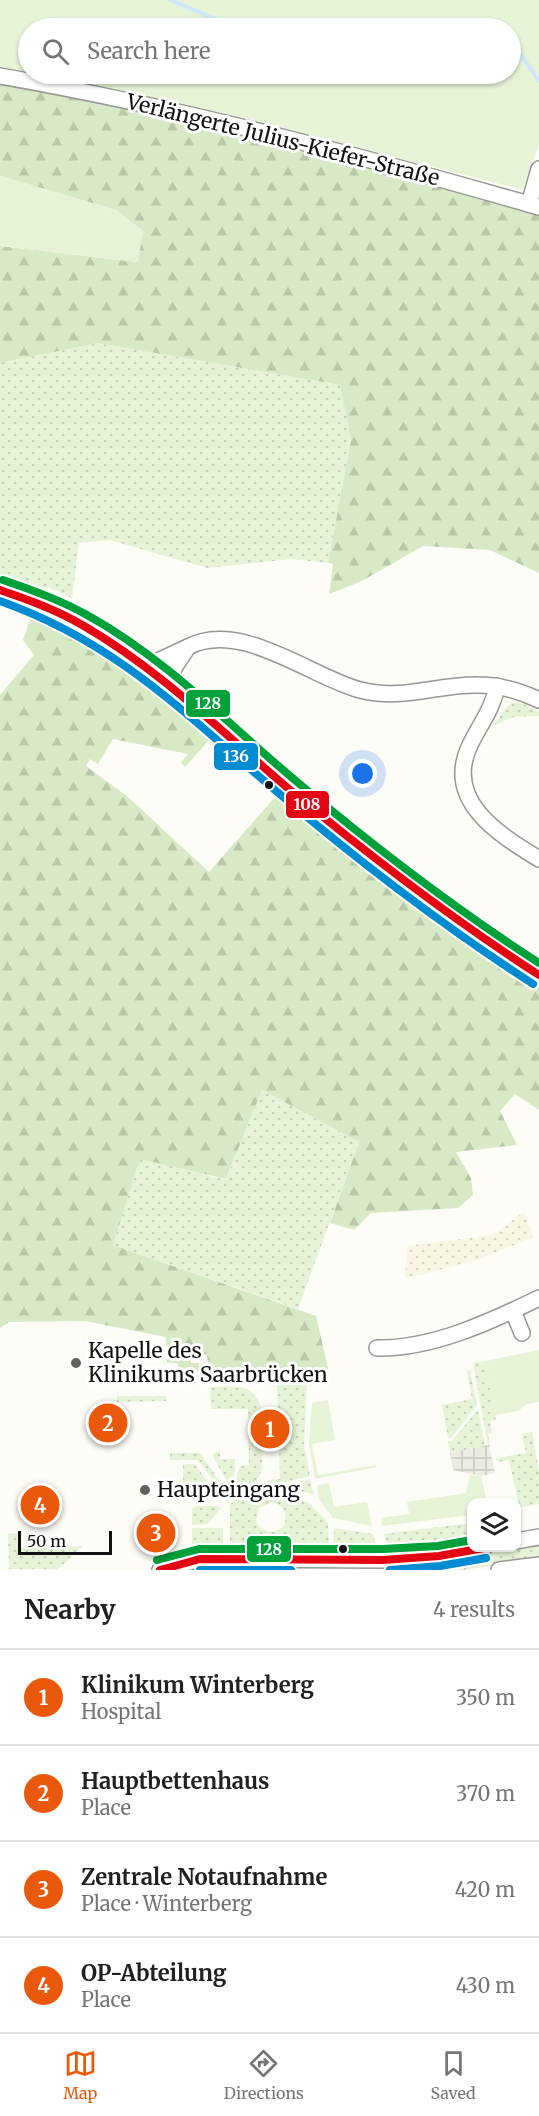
<!DOCTYPE html>
<meta charset="utf-8">
<style>
body{margin:0;font-family:Merriweather,serif;background:#f2f2f2;color:#202124}
.controls{position:absolute;right:18px;bottom:18px;display:grid;overflow:hidden;border-radius:12px;box-shadow:0 2px 4px #0004}
.controls button{width:54px;height:54px;display:grid;place-items:center;padding:0;border:0;border-bottom:2px solid #e0e0e0;background:#fff;color:#202124;font:30px sans-serif}
.scale{position:absolute;left:18px;bottom:15px;width:94px;box-sizing:border-box;padding-left:6px;border:3px solid #111;border-top:0;font-size:16px;line-height:21px;white-space:nowrap;color:#111;-webkit-text-stroke:4px #fff;paint-order:stroke}
.you{position:absolute;left:363px;top:774px;width:21px;height:21px;margin:-15px;border:4px solid #fff;border-radius:50%;background:#1a73e8;box-shadow:0 0 0 9px #1a73e833}
.badge{display:grid;place-items:center;width:39px;height:39px;border-radius:50%;background:#ea580c;color:#fff;font-size:20px;font-weight:700}
.pin{position:absolute;translate:-50% -50%;border:3px solid #fff;box-shadow:0 2px 6px #0006}
.list{margin:0;padding:0;list-style:none}
h2{display:flex;justify-content:space-between;align-items:center;height:78px;margin:0;padding:0 24px;font-size:26px}
h2 small{font-size:20px;font-weight:400;color:#757577}
.list li{display:grid;grid-template-columns:39px 1fr auto;gap:18px;align-items:center;box-sizing:border-box;height:96px;padding:0 24px;border-top:2px solid #e0e0e0}
.list b{display:block;font-size:22px;white-space:nowrap}
.list p{margin:0;font-size:20px;white-space:nowrap;color:#757577}
.list em{font-size:20px;font-style:normal;color:#757577}
.icon{flex:none;width:33px;height:33px;fill:none;stroke:currentColor;stroke-width:2;stroke-linecap:round;stroke-linejoin:round}
.map{position:relative;flex:none;width:539px;height:1570px;overflow:hidden}
.search{position:absolute;background:#fff;box-shadow:0 2px 4px #0004;left:18px;right:18px;top:18px;height:66px;display:flex;align-items:center;gap:15px;box-sizing:border-box;padding:0 21px;border-radius:33px;color:#757577;font-size:22px}
.sheet{height:462px;background:#fff}
nav{display:flex;justify-content:space-around;align-items:center;box-sizing:border-box;height:84px;border-top:2px solid #e0e0e0;background:#fff;font-size:16px;color:#757577}
nav a{display:grid;justify-items:center;gap:3px}
nav .on{color:#ea580c}
.map>svg:first-child{display:block}
</style>
<div class="map">
<svg width="539" height="1570" viewBox="0 0 539 1570">
<defs>
<pattern id="farmland-dots" width="8" height="8" patternUnits="userSpaceOnUse" patternTransform="scale(1.5)"><rect width="8" height="8" fill="#f9f7e4"/><path d="M2 2h.1M6 6h.1" fill="none" stroke="#d4d3c3" stroke-width="1.8" stroke-linecap="round"/></pattern>
<pattern id="grass-dots" width="8" height="8" patternUnits="userSpaceOnUse" patternTransform="scale(1.5)"><rect width="8" height="8" fill="#e7f3d7"/><path d="M2 2h.1M6 6h.1" fill="none" stroke="#c5cfb8" stroke-width="1.8" stroke-linecap="round"/></pattern>
<pattern id="forest-firs" width="22" height="20" patternUnits="userSpaceOnUse" patternTransform="scale(1.5)"><rect width="22" height="20" fill="#d8eac5"/><path d="M5 1l3.5 6h-7zM16 11l3.5 6h-7z" fill="#b8c8a8"/></pattern>
<pattern id="plaza-grid" width="8" height="8" patternUnits="userSpaceOnUse" patternTransform="scale(1.5)"><rect width="8" height="8" fill="#edebe2"/><path d="M0 4h8M4 0v8" fill="none" stroke="#cac8c1"/></pattern>
</defs>
<rect width="100%" height="100%" fill="#fdfcf7"/>
<polygon fill="url(#farmland-dots)" points="524,1212 534,1237 477,1260 405,1279 407,1246 492,1235"/>
<g fill="url(#grass-dots)" fill-rule="evenodd">
<polygon points="98,343 340,385 351,440 328,563 292,559 207,568 110,540 79,543 72,598 48,587 45,596 0,581 0,363"/>
<path d="M510,703C521,701 530,707 539,712V716L513,717L493,726Z"/>
<polygon points="262,1090 359,1142 298,1309 113,1245 140,1158 226,1180"/>
<polygon points="485,1361 496,1419 490,1421 492,1433 488,1434 490,1445 488,1446 473,1363"/>
<polygon points="470,1370 477,1405 451,1438 448,1438 442,1405 472,1399 467,1371"/>
<polygon points="277,1381 307,1383 304,1445 310,1476 279,1484 266,1485 269,1480 280,1479"/>
<path d="M210,1387C233,1387 252,1381 261,1407L262,1469L259,1477L252,1485H234L240,1466L249,1465L248,1409H211Z"/>
<polygon points="117,1396 166,1396 166,1401 117,1402"/>
<polygon points="478,1409 485,1446 450,1453 448,1441 452,1441"/>
<polygon points="532,1432 539,1472 539,1504 517,1508 516,1502 513,1502 518,1501 509,1460 497,1462 496,1458 526,1453 522,1434"/>
<polygon points="220,1450 220,1459 235,1459 235,1471 231,1483 228,1483 212,1455"/>
<polygon points="170,1453 200,1453 220,1482 215,1483 198,1460 170,1460"/>
<polygon points="183,1464 195,1464 209,1484 183,1484"/>
<polygon points="310,1479 314,1495 284,1486"/>
<path d="M272,1493L308,1502L328,1523L329,1551L317,1550L314,1544H230V1505L237,1497ZM271,1502C284,1505 289,1514 283,1527C272,1535 262,1533 256,1521L259,1508Z"/>
<polygon points="195,1506 217,1506 221,1508 208,1524 192,1525 192,1509"/>
<polygon points="471,1523 471,1537 437,1548 391,1554 384,1534"/>
<polygon points="192,1528 223,1528 223,1543 216,1543 216,1547 208,1547 208,1544 192,1544"/>
<polygon points="334,1528 373,1534 377,1551 343,1551 342,1546 333,1547"/>
<path d="M17,1533L18,1548L83,1546C73,1552 67,1565 56,1569H9L8,1534Z"/>
<polygon points="539,1544 539,1558 464,1570 386,1570 386,1566 440,1561"/>
</g>
<g fill="url(#forest-firs)">
<polygon points="0,83 321,152 539,211 539,573 490,550 423,546 362,581 329,594 333,564 328,563 351,440 340,385 98,343 0,363 0,246 137,262 143,231 116,210 0,176"/>
<path d="M32,614C101,644 156,688 212,737L185,767L181,762L188,754L113,739L98,764L90,759L86,766L128,797L209,872L277,795L464,937L539,986V1110L515,1094L500,1111L517,1145L456,1152L471,1178L473,1195L458,1208L371,1213L354,1230L330,1223L359,1142L262,1090L226,1179L140,1159L113,1245L316,1316L328,1368L202,1371V1363H208L207,1354L191,1355V1363H199V1371H178V1363H167L166,1337L85,1321L9,1322L0,1328V695L34,655L23,640Z"/>
</g>
<g fill="#e7f3d7">
<polygon points="0,0 539,0 539,144 522,190 242,117 35,74 510,74 510,28 28,28 28,72 0,67"/>
<polygon points="0,176 116,210 143,231 138,262 0,246"/>
<polygon points="539,1350 539,1402 527,1404 518,1411 495,1415 485,1361"/>
<polygon points="328,1400 335,1440 312,1444 318,1475 376,1465 377,1467 315,1479 309,1444 312,1403"/>
<polygon points="470,1475 481,1476 487,1502 472,1502 471,1515 382,1526 381,1518 409,1514 407,1502 466,1493"/>
<polygon points="329,1483 334,1507 367,1502 372,1526 333,1518 319,1499 317,1485"/>
</g>
<polygon fill="url(#plaza-grid)" points="489,1445 495,1473 481,1476 453,1470 450,1453"/>
<g fill="none" stroke-linecap="round" stroke-linejoin="round">
<g stroke="#cde8f7" stroke-width="4">
<polyline points="170,0 220,21"/>
<polyline points="297,28 310,25 338,28"/>
<polyline points="510,53 521,55 539,81"/>
</g>
<g stroke="#979795" stroke-width="18">
<g id="minor">
<path d="M0,76C183,108 361,156 539,207"/>
<polyline points="529,204 539,169"/>
<path d="M0,590C117,623 199,713 288,788C368,855 451,920 539,975"/>
<polyline points="147,666 188,647"/>
<path d="M170,684L174,668L188,647C240,619 311,677 360,690C403,701 437,684 478,685C499,685 520,691 539,700"/>
<path d="M497,686C493,709 480,724 470,745C443,801 500,835 539,859"/>
<polyline points="513,1311 522,1333"/>
<path d="M377,1348C432,1349 490,1322 539,1298"/>
<polyline points="516,1541 539,1537"/>
<polyline points="160,1570 200,1559 383,1560 439,1556 484,1548"/>
<polyline points="499,1570 539,1565"/>
</g>
</g>
<use href="#minor" stroke="#fffffe" stroke-width="15"/>
<g stroke="#fff" stroke-width="12">
<g id="bus-1">
<path d="M0,590C29,600 57,610 84,626C160,670 223,733 290,790C370,856 452,919 539,975"/>
<polyline points="160,1570 200,1559 383,1560 439,1556 484,1548"/>
</g>
</g>
<g stroke="#fff" stroke-width="12">
<g id="bus-2">
<path d="M0,601C119,643 188,717 282,796C362,864 445,927 533,984"/>
<polyline points="200,1570 291,1570"/>
<polyline points="390,1570 440,1566 486,1558"/>
</g>
</g>
<g stroke="#fff" stroke-width="12">
<g id="bus-3">
<path d="M3,580C32,590 60,600 87,615C165,658 228,724 296,781C373,846 454,908 539,963"/>
<polyline points="157,1560 199,1549 383,1549 438,1546 472,1540"/>
</g>
</g>
<use href="#bus-1" stroke="#e30513" stroke-width="8"/>
<use href="#bus-2" stroke="#008bd2" stroke-width="8"/>
<use href="#bus-3" stroke="#00a13a" stroke-width="8"/>
</g>
<g fill="#111" stroke="#fff" stroke-width="2">
<circle cx="269" cy="785" r="5"/>
<circle cx="343" cy="1549" r="5"/>
</g>
<g fill="#646362" stroke="#fff" stroke-width="2">
<circle cx="76" cy="1363" r="6"/>
<circle cx="145" cy="1490" r="6"/>
</g>
<g text-anchor="middle" stroke-width="6" stroke-linejoin="round" paint-order="stroke">
<g font-size="21" fill="#111" stroke="#fff">
<text transform="translate(283 140) rotate(14)" y="7">Verlängerte Julius-Kiefer-Straße</text>
</g>
<g font-size="21" fill="#111" stroke="#fff" text-anchor="start">
<text x="88" y="1358">Kapelle des<tspan x="88" dy="24">Klinikums Saarbrücken</tspan></text>
<text x="157" y="1497">Haupteingang</text>
</g>
</g>
<g stroke="#fff" stroke-width="2">
<rect x="185" y="689" width="46" height="29" rx="6" fill="#00a13a"/>
<rect x="213" y="742" width="46" height="29" rx="6" fill="#008bd2"/>
<rect x="285" y="790" width="45" height="29" rx="6" fill="#e30513"/>
<rect x="246" y="1535" width="46" height="28" rx="6" fill="#00a13a"/>
</g>
<g font-size="16" text-anchor="middle" font-weight="bold" fill="#fff">
<text x="208" y="709">128</text>
<text x="236" y="762">136</text>
<text x="307" y="810">108</text>
<text x="269" y="1555">128</text>
</g>
</svg>
<div class="controls">
<button><svg class="icon" aria-label="layers" viewBox="0 0 24 24"><path d="M12 4l9 5-9 5-9-5zM3 14l9 5 9-5"/></svg></button>
</div>
<div class="scale">50 m</div>
<div class="you"></div>
<div class="pin badge" style="left:270px;top:1429px">1</div>
<div class="pin badge" style="left:108px;top:1423px">2</div>
<div class="pin badge" style="left:156px;top:1533px">3</div>
<div class="pin badge" style="left:40px;top:1505px">4</div>
<div class="search"><svg class="icon" aria-label="search" viewBox="0 0 24 24"><circle cx="10" cy="10" r="6"/><path d="M15 15l6 6"/></svg>Search here</div>
</div>
<section class="sheet">
<h2>Nearby<small>4 results</small></h2>
<ul class="list">
<li><span class="badge">1</span><div><b>Klinikum Winterberg</b><p>Hospital</p></div><em>350 m</em></li>
<li><span class="badge">2</span><div><b>Hauptbettenhaus</b><p>Place</p></div><em>370 m</em></li>
<li><span class="badge">3</span><div><b>Zentrale Notaufnahme</b><p>Place · Winterberg</p></div><em>420 m</em></li>
<li><span class="badge">4</span><div><b>OP-Abteilung</b><p>Place</p></div><em>430 m</em></li>
</ul>
</section>
<nav>
<a class="on"><svg class="icon" aria-label="map" viewBox="0 0 24 24"><path d="M3 6l6-2 6 2 6-2v14l-6 2-6-2-6 2zM9 4v14M15 6v14"/></svg>Map</a>
<a><svg class="icon" aria-label="directions" viewBox="0 0 24 24"><path d="M12 3l9 9-9 9-9-9zM9 14v-3h6M13 9l2 2-2 2"/></svg>Directions</a>
<a><svg class="icon" aria-label="saved" viewBox="0 0 24 24"><path d="M7 4h10v16l-5-4-5 4z"/></svg>Saved</a>
</nav>
